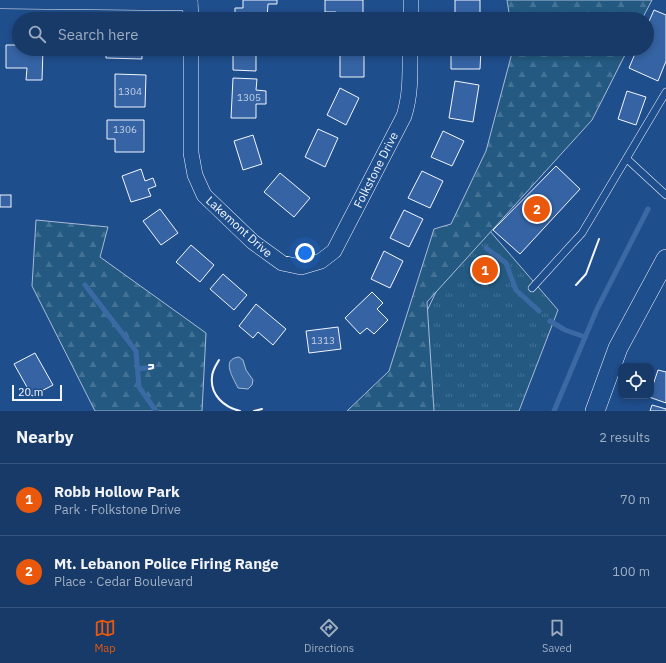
<!DOCTYPE html>
<meta charset="utf-8">
<style>
body{margin:0;font-family:"IBM Plex Sans",sans-serif;background:#20416f;color:#f1f3f6}
.controls{position:absolute;right:12px;bottom:12px;display:grid;overflow:hidden;border-radius:8px;box-shadow:0 2px 6px #0003}
.controls button{width:36px;height:36px;display:grid;place-items:center;padding:0;border:0;border-bottom:1px solid #36547d;background:#173a69;color:#f1f3f6;font:20px sans-serif}
.scale{position:absolute;left:12px;bottom:10px;width:50px;box-sizing:border-box;padding-left:4px;border:2px solid #f2f6ff;border-top:0;font-size:11px;line-height:14px;white-space:nowrap;color:#f2f6ff;-webkit-text-stroke:3px #1f4e8c;paint-order:stroke}
.you{position:absolute;left:305px;top:253px;width:14px;height:14px;margin:-10px;border:3px solid #fff;border-radius:50%;background:#1a73e8;box-shadow:0 0 0 6px #1a73e833}
.badge{display:grid;place-items:center;width:26px;height:26px;border-radius:50%;background:#ea580c;color:#fff;font-size:13px;font-weight:700}
.pin{position:absolute;translate:-50% -50%;border:2px solid #fff;box-shadow:0 1px 4px #0006}
.list{margin:0;padding:0;list-style:none}
h2{display:flex;justify-content:space-between;align-items:center;height:52px;margin:0;padding:0 16px;font-size:17px}
h2 small{font-size:13px;font-weight:400;color:#9eadc0}
.list li{display:grid;grid-template-columns:26px 1fr auto;gap:12px;align-items:center;box-sizing:border-box;height:72px;padding:0 16px;border-top:1px solid #36547d}
.list b{display:block;font-size:15px;white-space:nowrap}
.list p{margin:0;font-size:13px;white-space:nowrap;color:#9eadc0}
.list em{font-size:13px;font-style:normal;color:#9eadc0}
.icon{flex:none;width:22px;height:22px;fill:none;stroke:currentColor;stroke-width:2;stroke-linecap:round;stroke-linejoin:round}
.map{position:relative;flex:none;width:666px;height:411px;overflow:hidden}
.search{position:absolute;background:#173a69;box-shadow:0 2px 6px #0003;left:12px;right:12px;top:12px;height:44px;display:flex;align-items:center;gap:10px;box-sizing:border-box;padding:0 14px;border-radius:22px;color:#9eadc0;font-size:15px}
.sheet{height:196px;background:#173a69}
nav{display:flex;justify-content:space-around;align-items:center;box-sizing:border-box;height:56px;border-top:1px solid #36547d;background:#173a69;font-size:11px;color:#9eadc0}
nav a{display:grid;justify-items:center;gap:2px}
nav .on{color:#ea580c}
.map>svg:first-child{display:block}
</style>
<div class="map">
<svg width="666" height="411" viewBox="0 0 666 411">
<defs>
<pattern id="grass-tufts" width="24" height="20" patternUnits="userSpaceOnUse"><rect width="24" height="20" fill="#245a82"/><path d="M3 7l-1-3M5 7V3M7 7l1-3M15 17l-1-3M17 17v-4M19 17l1-3" fill="none" stroke="#447295"/></pattern>
<pattern id="forest-firs" width="22" height="20" patternUnits="userSpaceOnUse"><rect width="22" height="20" fill="#245a82"/><path d="M5 1l3.5 6h-7zM16 11l3.5 6h-7z" fill="#447295"/></pattern>
</defs>
<rect width="100%" height="100%" fill="#1f4e8c"/>
<polygon fill="url(#grass-tufts)" stroke="#a8bbd7" points="521,114 489,230 558,310 519,411 363,411 393,382"/>
<g fill="url(#forest-firs)" stroke="#a8bbd7">
<polygon points="507,0 652,0 642,19 510,19"/>
<polygon points="513,49 628,49 592,120 427,302 434,411 347,411 389,371 434,229 451,224 486,151"/>
<polygon points="36,220 108,227 100,257 206,333 202,411 95,411 32,286"/>
</g>
<path fill="#3b69a3" stroke="#a8bbd7" d="M239,357L243,360L246,370L253,380L252,385L248,389L238,388C234,379 220,359 239,357Z"/>
<g fill="none" stroke-linecap="round" stroke-linejoin="round">
<g stroke="#3b69a3" stroke-width="5">
<polyline points="486,248 506,263 516,290 539,311"/>
<polyline points="85,285 136,351 139,387 156,411"/>
<polyline points="550,321 565,330 585,337"/>
<polyline points="138,369 153,367"/>
<polyline points="554,411 597,309 648,209"/>
</g>
</g>
<g fill="#3563a3" stroke="#f2f6ff">
<polygon points="243,0 277,0 277,4 268,4 267,19 235,19 235,8 243,8"/>
<polygon points="325,0 363,0 363,19 335,19 336,12 325,12"/>
<rect x="455" y="0" width="25" height="19"/>
<polygon points="654,10 666,15 666,61 658,81 629,68 637,49 647,49 647,26"/>
<polygon points="17,41 19,41 19,49 43,49 42,80 26,80 27,68 6,68 6,45 17,45"/>
<polygon points="106,49 142,49 142,59 106,58"/>
<polygon points="233,49 263,49 263,52 256,52 256,71 233,70"/>
<polygon points="335,49 364,49 364,77 340,77 340,49"/>
<polygon points="451,49 481,49 480,69 451,69"/>
<polygon points="115,74 146,75 145,107 115,107"/>
<polygon points="233,78 257,79 256,90 266,91 266,104 256,104 256,118 231,118"/>
<polygon points="455,81 479,85 473,122 449,118"/>
<polygon points="340,88 359,98 346,125 327,115"/>
<polygon points="627,91 646,97 636,125 618,119"/>
<polygon points="107,120 144,120 144,152 115,152 115,139 107,139"/>
<polygon points="318,129 338,138 325,167 305,157"/>
<polygon points="443,131 464,141 452,166 431,157"/>
<polygon points="253,135 262,164 243,170 234,141"/>
<polygon points="556,166 580,189 520,254 493,230"/>
<polygon points="141,169 145,181 153,178 156,186 148,189 151,196 131,202 122,176"/>
<polygon points="422,171 443,181 430,208 408,198"/>
<polygon points="280,173 310,198 294,217 264,192"/>
<rect x="0" y="195" width="11" height="12"/>
<polygon points="160,209 178,233 161,245 143,221"/>
<polygon points="404,210 423,219 409,247 390,238"/>
<polygon points="191,245 214,265 200,282 176,262"/>
<polygon points="384,251 403,261 390,288 371,279"/>
<polygon points="223,274 247,295 234,310 210,289"/>
<polygon points="372,292 383,303 377,309 388,320 374,334 367,328 360,334 345,318"/>
<polygon points="256,304 286,329 273,345 258,332 253,338 239,326"/>
<polygon points="338,327 341,349 309,353 306,331"/>
<polygon points="35,353 53,385 32,396 14,364"/>
<polygon points="658,370 666,372 666,403 649,397 651,396 651,391"/>
<polygon points="652,405 666,409 666,411 650,411"/>
</g>
<g fill="none" stroke-linecap="round" stroke-linejoin="round">
<g stroke="#f2f6ff" stroke-width="8">
<g id="service">
<polyline points="627,159 666,195"/>
<polyline points="532,288 582,233 666,92"/>
</g>
</g>
<g stroke="#f2f6ff" stroke-width="16">
<g id="minor">
<polyline points="190,0 191,19"/>
<polyline points="0,1 190,3"/>
<polyline points="411,19 411,0"/>
<path d="M191,49V153L195,175L204,195L253,242L282,263L301,267L321,261L334,251L404,116C411,94 410,72 410,49"/>
</g>
</g>
<g stroke="#f2f6ff" stroke-width="20">
<polyline id="tertiary" points="595,411 618,348 666,259"/>
</g>
<use href="#service" stroke="#1f4e8c" stroke-width="7"/>
<use href="#minor" stroke="#1f4e8c" stroke-width="15"/>
<use href="#tertiary" stroke="#1f4e8c" stroke-width="19"/>
<g stroke="#f2f6ff" stroke-width="2">
<polyline points="576,285 586,274 599,239"/>
<path d="M219,360C216,365 212,371 212,377C210,395 224,407 240,411"/>
<polyline points="149,365 153,365 153,368 149,369"/>
<polyline points="254,411 262,409"/>
</g>
</g>
<g text-anchor="middle" stroke-width="3" stroke-linejoin="round" paint-order="stroke">
<g font-size="10" fill="#c3d1e8">
<text x="130" y="95">1304</text>
<text x="249" y="101">1305</text>
<text x="125" y="133">1306</text>
<text x="323" y="344">1313</text>
</g>
<g font-size="12" fill="#f2f6ff" stroke="#1f4e8c">
<text transform="translate(376 170) rotate(-63)" y="4">Folkstone Drive</text>
<text transform="translate(239 227) rotate(42)" y="4">Lakemont Drive</text>
</g>
</g>
</svg>
<div class="controls">
<button><svg class="icon" aria-label="locate" viewBox="0 0 24 24"><circle cx="12" cy="12" r="6"/><path d="M12 2v4M12 18v4M2 12h4M18 12h4"/></svg></button>
</div>
<div class="scale">20 m</div>
<div class="you"></div>
<div class="pin badge" style="left:485px;top:270px">1</div>
<div class="pin badge" style="left:537px;top:209px">2</div>
<div class="search"><svg class="icon" aria-label="search" viewBox="0 0 24 24"><circle cx="10" cy="10" r="6"/><path d="M15 15l6 6"/></svg>Search here</div>
</div>
<section class="sheet">
<h2>Nearby<small>2 results</small></h2>
<ul class="list">
<li><span class="badge">1</span><div><b>Robb Hollow Park</b><p>Park · Folkstone Drive</p></div><em>70 m</em></li>
<li><span class="badge">2</span><div><b>Mt. Lebanon Police Firing Range</b><p>Place · Cedar Boulevard</p></div><em>100 m</em></li>
</ul>
</section>
<nav>
<a class="on"><svg class="icon" aria-label="map" viewBox="0 0 24 24"><path d="M3 6l6-2 6 2 6-2v14l-6 2-6-2-6 2zM9 4v14M15 6v14"/></svg>Map</a>
<a><svg class="icon" aria-label="directions" viewBox="0 0 24 24"><path d="M12 3l9 9-9 9-9-9zM9 14v-3h6M13 9l2 2-2 2"/></svg>Directions</a>
<a><svg class="icon" aria-label="saved" viewBox="0 0 24 24"><path d="M7 4h10v16l-5-4-5 4z"/></svg>Saved</a>
</nav>
